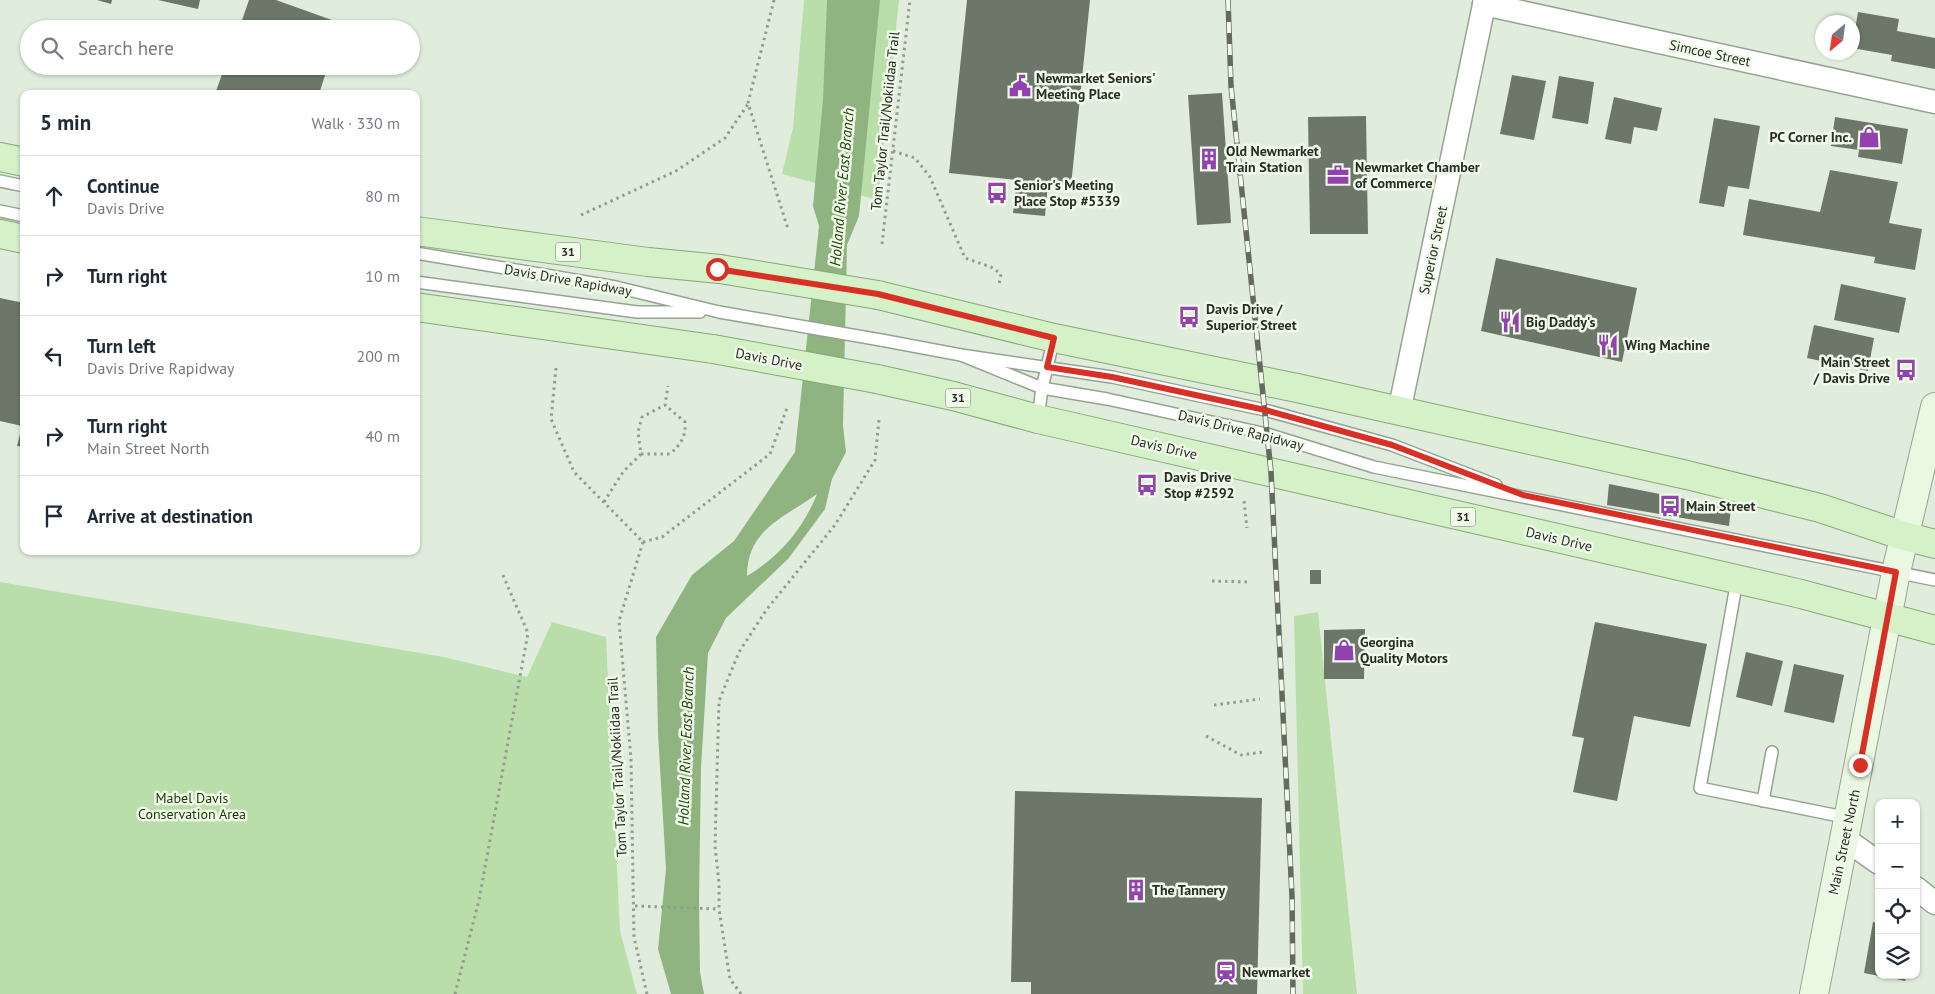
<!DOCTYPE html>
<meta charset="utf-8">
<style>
body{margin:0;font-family:"PT Sans",sans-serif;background:#f2f2f3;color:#1f2937}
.controls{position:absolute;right:15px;bottom:15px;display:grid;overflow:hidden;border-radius:10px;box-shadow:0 1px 4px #0004}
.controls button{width:45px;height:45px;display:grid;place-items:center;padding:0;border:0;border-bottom:1px solid #e0e1e3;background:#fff;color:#1f2937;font:25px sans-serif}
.compass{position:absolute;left:1815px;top:15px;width:45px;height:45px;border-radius:50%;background:#fff;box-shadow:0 1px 4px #0004;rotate:209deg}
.stop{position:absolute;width:15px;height:15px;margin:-11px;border:4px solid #d93025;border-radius:50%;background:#fff}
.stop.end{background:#d93025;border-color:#fff;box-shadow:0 1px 5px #0008}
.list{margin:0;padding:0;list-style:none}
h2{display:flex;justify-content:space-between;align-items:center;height:65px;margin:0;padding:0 20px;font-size:21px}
h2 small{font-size:16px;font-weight:400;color:#747a83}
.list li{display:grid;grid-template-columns:32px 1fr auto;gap:15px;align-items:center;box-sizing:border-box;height:80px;padding:0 20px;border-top:1px solid #e0e1e3}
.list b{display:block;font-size:19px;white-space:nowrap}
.list p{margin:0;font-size:16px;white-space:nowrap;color:#747a83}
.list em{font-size:16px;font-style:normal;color:#747a83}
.icon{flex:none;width:28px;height:28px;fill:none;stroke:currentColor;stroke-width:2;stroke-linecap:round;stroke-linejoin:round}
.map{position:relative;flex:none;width:1935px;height:994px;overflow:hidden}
.search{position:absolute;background:#fff;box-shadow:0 1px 4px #0004;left:20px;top:20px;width:400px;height:55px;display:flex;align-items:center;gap:12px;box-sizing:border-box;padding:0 18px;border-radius:28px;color:#747a83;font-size:19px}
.panel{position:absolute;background:#fff;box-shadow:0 1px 4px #0004;left:20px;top:90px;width:400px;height:465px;border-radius:10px}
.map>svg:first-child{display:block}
</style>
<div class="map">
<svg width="1935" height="994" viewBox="0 0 1935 994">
<rect width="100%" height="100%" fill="#e1eddc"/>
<g fill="#b9dea9">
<polygon points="804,0 899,0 878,200 782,174 793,128"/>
<polygon points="0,582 444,657 527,677 552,622 606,637 620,931 637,994 0,994"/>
<polygon points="1318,612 1357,994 1303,994 1294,616"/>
</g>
<path fill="#8fb47f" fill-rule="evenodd" d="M827,0H880L859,216L847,245L843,426L846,452L832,479L825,509L788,559L726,618L708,653L701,768L699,900L700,972L704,994H671L658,949L666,869L658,733L656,637L692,575L734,541L795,452L819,226L813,206L823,100ZM817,494C803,529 779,557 747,576C747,529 784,518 817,494Z"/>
<g fill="#6d7769">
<polygon points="97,0 112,0 111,4"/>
<polygon points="158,0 200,0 198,9"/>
<polygon points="249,0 276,0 343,24 342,29 239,29"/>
<polygon points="967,0 1090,0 1071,186 1048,183 1045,216 1013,213 1017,180 949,173"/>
<polygon points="1858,12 1899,19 1897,31 1935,38 1935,69 1891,61 1892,55 1852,48"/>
<polygon points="225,66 328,66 319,94 215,94"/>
<polygon points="1512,75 1546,81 1534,140 1500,134"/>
<polygon points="1559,76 1594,82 1588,124 1552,118"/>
<polygon points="1222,93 1231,223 1197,225 1188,95"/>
<polygon points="1614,97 1662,108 1657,131 1634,127 1631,144 1605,139"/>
<polygon points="1366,116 1368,234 1310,234 1308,117"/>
<polygon points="1835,117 1908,129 1902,164 1858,157 1859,150 1831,146"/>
<polygon points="1714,118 1760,126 1749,189 1728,186 1724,207 1699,203"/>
<polygon points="1830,170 1898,182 1889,223 1922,229 1915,270 1874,263 1875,257 1743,235 1749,199 1820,212"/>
<polygon points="1496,258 1637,288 1622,362 1481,331"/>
<polygon points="1841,284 1906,298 1899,333 1834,320"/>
<polygon points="0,298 24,303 24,447 17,446 22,426 0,421"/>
<polygon points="1814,325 1874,338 1868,371 1807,358"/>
<polygon points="1609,484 1731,508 1729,526 1607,505"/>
<rect x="1310" y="570" width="11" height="14"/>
<polygon points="1595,622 1707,644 1690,727 1634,716 1617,801 1573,792 1584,738 1572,736"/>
<polygon points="1365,629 1364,679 1324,679 1324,630"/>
<polygon points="1746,652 1783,661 1772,706 1736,697"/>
<polygon points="1794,664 1844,675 1834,723 1784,712"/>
<polygon points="1015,791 1262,798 1257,994 1031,994 1031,982 1011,982"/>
<polygon points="1873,922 1879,923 1879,976 1864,973"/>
<polygon points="1879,975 1907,975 1905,981"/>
</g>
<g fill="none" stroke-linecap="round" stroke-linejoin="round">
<g stroke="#97a293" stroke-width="14">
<g id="lane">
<polyline points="0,181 24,186"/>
<polyline points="0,211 24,216"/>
<polyline points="416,253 616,287 719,312"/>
<polyline points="416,282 637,312 700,312"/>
<polyline points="881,340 961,355 1112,377 1265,410 1392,445 1496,485"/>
<polyline points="961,355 1042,388 1107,399 1267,434 1374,467 1935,580"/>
<polyline points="1038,419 1042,388 1054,338"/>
<polyline points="1737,580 1700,788 1849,818"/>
<polyline points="1763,801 1772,752"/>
</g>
</g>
<g stroke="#97a293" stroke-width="25">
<g id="street">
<polyline points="1484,4 1935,102"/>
<polyline points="1399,412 1485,0"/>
<polyline points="1845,839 1879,863"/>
<polyline points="1916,888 1935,903"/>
</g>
</g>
<g stroke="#97a293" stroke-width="30">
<polyline id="secondary" points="1814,994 1896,572 1935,407"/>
</g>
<g stroke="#86a777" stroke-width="30">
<g id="primary">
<polyline points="0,157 24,162"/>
<polyline points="416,231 648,262 720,269"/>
<polyline points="0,234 24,239"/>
<polyline points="878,295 1054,338 1297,388 1687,475 1820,508 1904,536 1935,544"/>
<polyline points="416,307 713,349"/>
<polyline points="877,379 953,396 1038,419 1801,594 1935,630"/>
</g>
</g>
<g stroke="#939c90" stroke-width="3" stroke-dasharray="2.5 4" stroke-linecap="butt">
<polyline points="774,0 748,103 788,229"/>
<polyline points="893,151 915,158 930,177 965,258 991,267 1001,274 999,285"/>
<polyline points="581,215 676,171 725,138 748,104"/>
<polyline points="882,244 910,0"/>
<polyline points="556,368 551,419 574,472 643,542"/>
<path d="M641,454H670C681,444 686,437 685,422L665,405"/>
<polyline points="1244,501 1247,528"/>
<polyline points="604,502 623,472 641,454 638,432 642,417 665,405 668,386"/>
<polyline points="643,542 619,621 631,759 634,937 647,994"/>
<polyline points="643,542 662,537 770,454 787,408"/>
<polyline points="1212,581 1251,582"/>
<polyline points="1214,705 1260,699"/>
<polyline points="1206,736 1241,755 1264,752"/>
<polyline points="635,906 719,909"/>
<polyline points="455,994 479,900 528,633 502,573"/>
<polyline points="741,994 730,979 719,909 719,883 715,846 719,701 739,652 767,609 835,525 875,460 879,420"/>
</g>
<use href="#lane" stroke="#fff" stroke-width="11"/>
<use href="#street" stroke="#fff" stroke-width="22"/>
<use href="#secondary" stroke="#eaf8e3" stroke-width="28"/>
<use href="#primary" stroke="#d4f1c7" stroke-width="28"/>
<g stroke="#636a60" stroke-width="5.5">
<polyline id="rail" points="1228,0 1231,86 1271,472 1292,896 1293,994"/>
</g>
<use href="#rail" stroke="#effae9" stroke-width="4" stroke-dasharray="11" stroke-linecap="butt"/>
<g stroke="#97a293" stroke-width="14" stroke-linecap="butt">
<polyline id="lane-bridge" points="719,312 881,340"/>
</g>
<g stroke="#86a777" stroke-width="30" stroke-linecap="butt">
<g id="primary-bridge">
<polyline points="720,269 878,295"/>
<polyline points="713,349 877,379"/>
</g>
</g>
<use href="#lane-bridge" stroke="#fff" stroke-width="11"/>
<use href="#primary-bridge" stroke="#d4f1c7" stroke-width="28"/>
</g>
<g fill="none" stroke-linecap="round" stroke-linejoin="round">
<polyline stroke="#d93025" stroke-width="6" points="717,269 878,294 1054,338 1047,367 1112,377 1265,410 1392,445 1523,495 1896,572 1860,765"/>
</g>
<defs>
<g id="civic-bare" transform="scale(1.725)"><path d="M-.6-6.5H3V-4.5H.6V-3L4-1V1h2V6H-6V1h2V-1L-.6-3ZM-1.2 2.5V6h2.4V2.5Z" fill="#9241af" stroke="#effae9" stroke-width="2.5" paint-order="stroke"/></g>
<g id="shop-bare" transform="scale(1.725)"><path d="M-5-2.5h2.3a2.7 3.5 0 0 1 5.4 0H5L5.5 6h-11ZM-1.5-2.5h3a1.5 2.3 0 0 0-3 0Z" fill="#9241af" stroke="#effae9" stroke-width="2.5" paint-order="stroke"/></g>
<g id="building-bare" transform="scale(1.725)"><path d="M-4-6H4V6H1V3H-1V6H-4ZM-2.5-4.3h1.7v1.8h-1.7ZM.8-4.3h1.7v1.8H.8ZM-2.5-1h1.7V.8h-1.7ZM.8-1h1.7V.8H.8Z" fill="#9241af" stroke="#effae9" stroke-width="2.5" paint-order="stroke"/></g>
<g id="office-bare" transform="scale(1.725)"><path d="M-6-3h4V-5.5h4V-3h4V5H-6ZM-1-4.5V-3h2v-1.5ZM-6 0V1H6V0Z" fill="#9241af" stroke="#effae9" stroke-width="2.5" paint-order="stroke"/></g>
<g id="bus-bare" transform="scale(1.725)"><path d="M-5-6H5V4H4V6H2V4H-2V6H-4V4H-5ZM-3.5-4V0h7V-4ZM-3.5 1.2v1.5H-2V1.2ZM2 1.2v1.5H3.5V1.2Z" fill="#9241af" stroke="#effae9" stroke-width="2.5" paint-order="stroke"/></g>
<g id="restaurant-bare" transform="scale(1.725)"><path d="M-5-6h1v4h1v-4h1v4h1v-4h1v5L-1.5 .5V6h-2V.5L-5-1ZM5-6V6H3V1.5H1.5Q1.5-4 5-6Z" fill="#9241af" stroke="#effae9" stroke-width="2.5" paint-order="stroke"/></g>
<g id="station-bare" transform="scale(1.725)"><path d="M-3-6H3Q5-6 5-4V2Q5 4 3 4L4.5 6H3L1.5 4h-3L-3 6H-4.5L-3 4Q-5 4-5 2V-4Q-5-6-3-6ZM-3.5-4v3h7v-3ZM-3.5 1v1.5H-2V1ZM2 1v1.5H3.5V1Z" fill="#9241af" stroke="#effae9" stroke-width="2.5" paint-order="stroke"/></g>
</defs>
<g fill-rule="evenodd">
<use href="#civic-bare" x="1020" y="86"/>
<use href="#shop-bare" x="1869" y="137"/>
<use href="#building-bare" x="1209" y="159"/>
<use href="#office-bare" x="1338" y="175"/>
<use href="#bus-bare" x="997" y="193"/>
<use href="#bus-bare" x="1189" y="317"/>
<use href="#restaurant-bare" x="1510" y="322"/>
<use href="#restaurant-bare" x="1608" y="345"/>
<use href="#bus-bare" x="1906" y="370"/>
<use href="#bus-bare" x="1147" y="485"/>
<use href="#bus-bare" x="1670" y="506"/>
<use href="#shop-bare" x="1344" y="650"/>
<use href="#building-bare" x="1136" y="890"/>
<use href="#station-bare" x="1226" y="972"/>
</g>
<g text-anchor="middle" stroke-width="5" stroke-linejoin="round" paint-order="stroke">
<g fill="#effae9" stroke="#646a61" stroke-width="1">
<rect x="555.5" y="242.5" width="25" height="19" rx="4"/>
<rect x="945.5" y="388.5" width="25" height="19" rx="4"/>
<rect x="1450.5" y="507.5" width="25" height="19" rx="4"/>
</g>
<g font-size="12" font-weight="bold" fill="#292d27">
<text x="568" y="256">31</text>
<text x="958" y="402">31</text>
<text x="1463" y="521">31</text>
</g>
<g font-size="14" fill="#292d27" stroke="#effae9">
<text transform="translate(1710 53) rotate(12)" y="5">Simcoe Street</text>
<text transform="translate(885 121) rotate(-84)" y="5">Tom Taylor Trail/Nokiidaa Trail</text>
<text transform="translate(1433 250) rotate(-78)" y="5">Superior Street</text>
<text transform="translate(568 280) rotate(10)" y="5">Davis Drive Rapidway</text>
<text transform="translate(769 359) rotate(11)" y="5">Davis Drive</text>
<text transform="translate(1241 430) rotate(14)" y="5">Davis Drive Rapidway</text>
<text transform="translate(1164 447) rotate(13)" y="5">Davis Drive</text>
<text transform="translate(1559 539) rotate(13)" y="5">Davis Drive</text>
<text transform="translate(617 767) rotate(-93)" y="5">Tom Taylor Trail/Nokiidaa Trail</text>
<text transform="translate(1844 842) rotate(-78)" y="5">Main Street North</text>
</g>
<g font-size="14" font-weight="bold" fill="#292d27" stroke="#effae9" text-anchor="start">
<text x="1036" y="83">Newmarket Seniors'<tspan x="1036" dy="16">Meeting Place</tspan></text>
<text x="1852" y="142" text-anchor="end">PC Corner Inc.</text>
<text x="1226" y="156">Old Newmarket<tspan x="1226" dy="16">Train Station</tspan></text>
<text x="1355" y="172">Newmarket Chamber<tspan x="1355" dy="16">of Commerce</tspan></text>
<text x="1014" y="190">Senior's Meeting<tspan x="1014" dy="16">Place Stop #5339</tspan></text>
<text x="1206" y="314">Davis Drive /<tspan x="1206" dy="16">Superior Street</tspan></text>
<text x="1526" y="327">Big Daddy's</text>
<text x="1625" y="350">Wing Machine</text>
<text x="1890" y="367" text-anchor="end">Main Street<tspan x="1890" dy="16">/ Davis Drive</tspan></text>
<text x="1164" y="482">Davis Drive<tspan x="1164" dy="16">Stop #2592</tspan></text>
<text x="1686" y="511">Main Street</text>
<text x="1360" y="647">Georgina<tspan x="1360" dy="16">Quality Motors</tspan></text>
<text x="1152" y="895">The Tannery</text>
<text x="1242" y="977">Newmarket</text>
</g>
<g font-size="14" fill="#183a01" stroke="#effae9">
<text x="192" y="803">Mabel Davis<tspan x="192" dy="16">Conservation Area</tspan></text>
</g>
<g font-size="15" font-style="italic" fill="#22440d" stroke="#effae9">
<text transform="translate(842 187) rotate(-85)" y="5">Holland River East Branch</text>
<text transform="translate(686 746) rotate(-88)" y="5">Holland River East Branch</text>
</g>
</g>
</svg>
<div class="controls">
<button>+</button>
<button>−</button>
<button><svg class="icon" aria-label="locate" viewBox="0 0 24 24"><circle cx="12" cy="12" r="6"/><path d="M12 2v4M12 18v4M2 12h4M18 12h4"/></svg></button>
<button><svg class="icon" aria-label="layers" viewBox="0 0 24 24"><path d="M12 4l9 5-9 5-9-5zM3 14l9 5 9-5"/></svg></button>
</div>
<svg class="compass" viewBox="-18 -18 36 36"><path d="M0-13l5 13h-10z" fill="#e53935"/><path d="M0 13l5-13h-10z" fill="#747a83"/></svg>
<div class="stop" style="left:717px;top:269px"></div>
<div class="stop end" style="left:1860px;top:765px"></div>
<div class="search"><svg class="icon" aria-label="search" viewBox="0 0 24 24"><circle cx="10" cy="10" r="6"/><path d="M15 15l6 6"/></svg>Search here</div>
<section class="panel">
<h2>5 min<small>Walk · 330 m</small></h2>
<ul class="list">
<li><svg class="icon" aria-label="ahead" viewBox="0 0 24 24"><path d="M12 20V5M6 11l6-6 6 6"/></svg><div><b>Continue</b><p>Davis Drive</p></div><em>80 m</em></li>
<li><svg class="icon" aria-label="right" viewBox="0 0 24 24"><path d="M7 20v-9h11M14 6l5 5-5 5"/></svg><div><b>Turn right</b></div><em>10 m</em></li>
<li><svg class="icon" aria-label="left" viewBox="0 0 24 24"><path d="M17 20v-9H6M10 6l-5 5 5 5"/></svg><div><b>Turn left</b><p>Davis Drive Rapidway</p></div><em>200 m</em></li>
<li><svg class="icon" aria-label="right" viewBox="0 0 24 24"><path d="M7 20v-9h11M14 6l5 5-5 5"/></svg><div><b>Turn right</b><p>Main Street North</p></div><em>40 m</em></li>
<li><svg class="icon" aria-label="arrive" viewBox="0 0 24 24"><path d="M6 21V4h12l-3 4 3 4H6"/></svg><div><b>Arrive at destination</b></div></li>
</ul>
</section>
</div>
